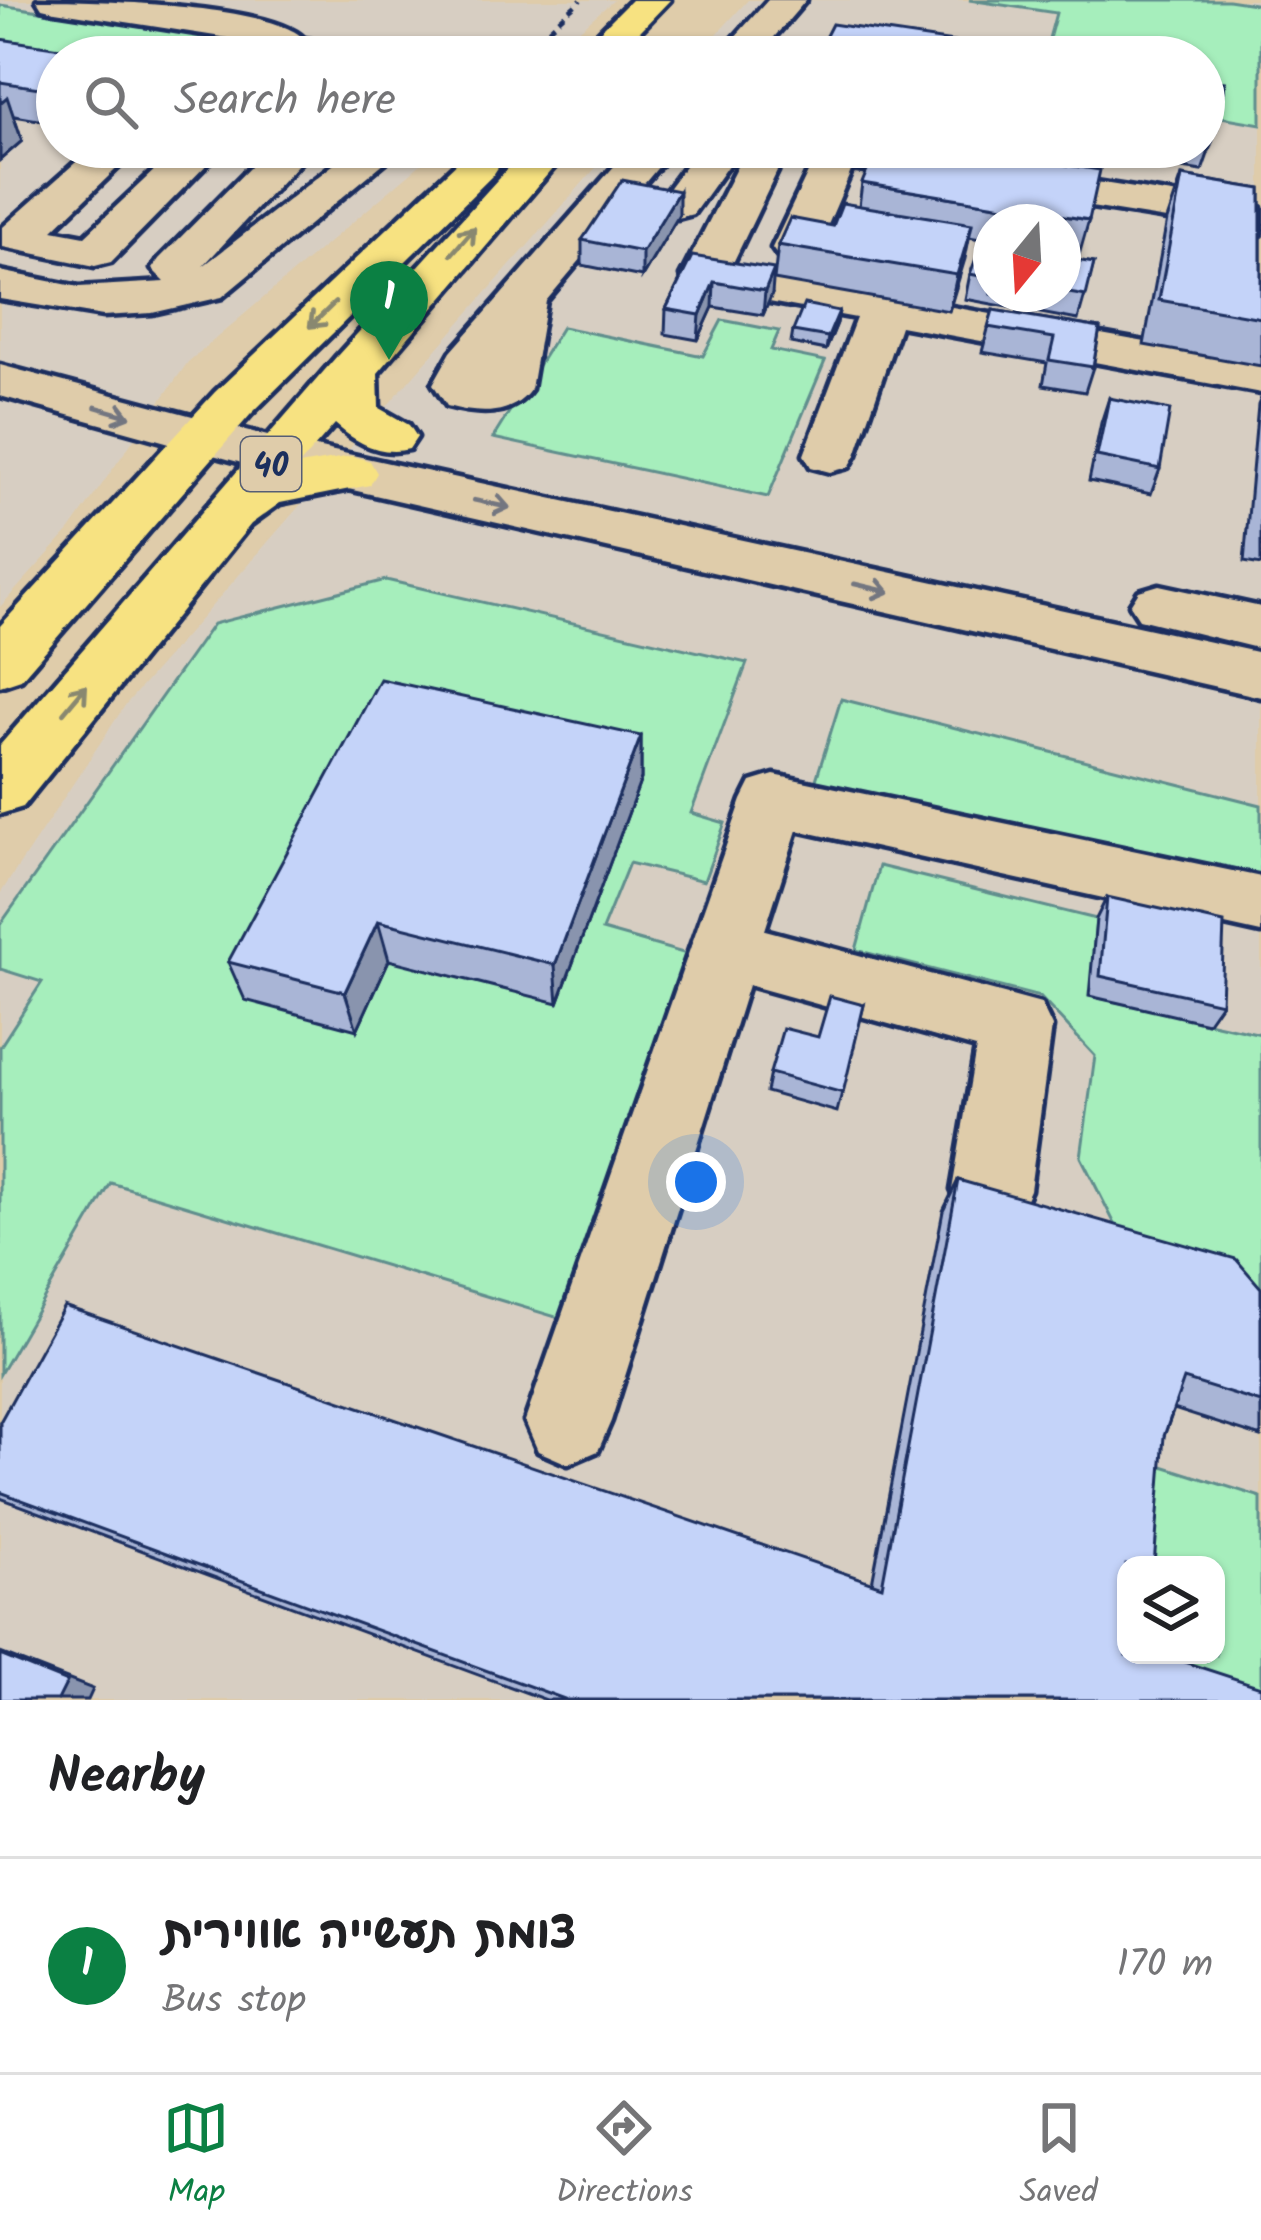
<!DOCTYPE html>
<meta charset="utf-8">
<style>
body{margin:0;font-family:Kalam,"Playpen Sans Hebrew",sans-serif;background:#f6f6f6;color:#202124}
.controls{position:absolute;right:36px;bottom:36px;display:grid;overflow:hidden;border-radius:24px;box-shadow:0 3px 9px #0004}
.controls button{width:108px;height:108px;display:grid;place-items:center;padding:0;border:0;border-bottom:3px solid #e0e0e0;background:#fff;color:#202124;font:60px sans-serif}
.compass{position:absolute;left:973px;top:204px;width:108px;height:108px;border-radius:50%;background:#fff;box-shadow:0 3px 9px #0004;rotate:198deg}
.you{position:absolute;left:696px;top:1182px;width:42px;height:42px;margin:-30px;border:9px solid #fff;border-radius:50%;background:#1a73e8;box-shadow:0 0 0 18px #1a73e833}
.badge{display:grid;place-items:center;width:78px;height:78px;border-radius:50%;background:#0b8043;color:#fff;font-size:39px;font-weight:700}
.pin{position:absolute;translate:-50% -99px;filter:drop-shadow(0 3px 6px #0008)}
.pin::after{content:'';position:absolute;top:63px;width:42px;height:36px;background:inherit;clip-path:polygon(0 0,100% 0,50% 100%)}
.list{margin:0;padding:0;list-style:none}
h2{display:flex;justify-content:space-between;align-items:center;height:156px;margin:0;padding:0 48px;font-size:51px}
h2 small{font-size:39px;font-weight:400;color:#757577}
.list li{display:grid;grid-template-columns:78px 1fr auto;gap:36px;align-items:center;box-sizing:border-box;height:216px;padding:0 48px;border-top:3px solid #e0e0e0}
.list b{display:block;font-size:45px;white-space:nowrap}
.list p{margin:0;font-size:39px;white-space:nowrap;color:#757577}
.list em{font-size:39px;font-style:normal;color:#757577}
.icon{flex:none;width:66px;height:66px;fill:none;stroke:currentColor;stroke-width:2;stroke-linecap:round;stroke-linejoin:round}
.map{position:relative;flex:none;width:1261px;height:1700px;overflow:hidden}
.search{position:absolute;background:#fff;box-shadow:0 3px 9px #0004;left:36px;right:36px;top:36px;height:132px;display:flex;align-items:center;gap:30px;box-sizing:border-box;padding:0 42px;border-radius:66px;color:#757577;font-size:45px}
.sheet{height:372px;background:#fff}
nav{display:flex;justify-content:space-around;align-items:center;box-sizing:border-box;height:168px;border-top:3px solid #e0e0e0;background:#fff;font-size:33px;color:#757577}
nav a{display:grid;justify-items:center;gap:6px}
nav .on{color:#0b8043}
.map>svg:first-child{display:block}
</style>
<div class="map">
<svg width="1261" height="1700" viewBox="0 0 1261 1700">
<rect width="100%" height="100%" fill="#dfccaa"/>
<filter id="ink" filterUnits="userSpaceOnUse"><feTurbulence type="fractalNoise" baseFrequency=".00833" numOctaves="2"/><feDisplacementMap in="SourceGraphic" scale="24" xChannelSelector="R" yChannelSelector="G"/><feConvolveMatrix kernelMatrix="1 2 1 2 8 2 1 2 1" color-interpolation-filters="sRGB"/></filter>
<g filter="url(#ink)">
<g fill="#d7cec2" fill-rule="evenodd">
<polygon points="0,0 614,0 547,57 57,57 57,147 441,147 188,362 70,530 0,607"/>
<path d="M748,0H1261V1700H0V894L126,704L614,147H1204V57H696ZM991,222H1063V294H991ZM1126,1565H1216V1655H1126Z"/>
</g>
<g fill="#a6eebc" stroke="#608e8d" stroke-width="3">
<polygon points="969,0 1228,0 1261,5 1261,124 1204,114 1204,57 1044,57 1056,13"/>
<polygon points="0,5 239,41 254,55 57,57 0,65"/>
<polygon points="722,320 779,331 771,350 825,361 768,497 493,438 562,327 703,356"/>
<polygon points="386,580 747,663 691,813 725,823 704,881 629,863 602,930 694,956 569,1321 111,1183 0,1374 0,1047 42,982 0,969 0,925 213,624"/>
<polygon points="841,699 1261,805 1261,892 811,796"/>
<polygon points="879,866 1096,919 1090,996 1261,1034 1261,1288 1125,1244 1081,1157 1095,1056 1040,997 856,950"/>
<polygon points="1137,1458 1261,1497 1261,1700 1118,1661 1126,1655 1216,1655 1216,1565 1127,1565"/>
</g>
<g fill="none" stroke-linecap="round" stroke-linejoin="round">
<g stroke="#1b2f5e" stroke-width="9">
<g id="minor">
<path d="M37,0C88,0 272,4 304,39L362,49L367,57H267V47L254,42L55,11L42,8Z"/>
<polygon points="768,0 806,0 757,57 717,57"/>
<polygon points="93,147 139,147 53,230 85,236 179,147 224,147 111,262 95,266 3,247 3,227"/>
<polygon points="270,147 314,147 203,266 356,147 403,147 222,297 152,313 103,316 0,299 0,271 79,287 165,282 152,269 159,259"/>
<path d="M631,147H675L546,301L531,389C511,418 477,414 447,406L433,384L451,352Z"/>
<polygon points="699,147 741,147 693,214 678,218 663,214 656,205"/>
<polygon points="747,147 875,147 1261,208 1261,234 852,169 818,248 811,258 795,262 779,258 772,248 813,162 784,157 731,267 1261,363 1261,393 900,326 856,455 849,467 830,472 811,467 804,455 856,318 704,290 688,286 681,276"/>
<polygon points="0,365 279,439 1261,653 1261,697 278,473 0,396"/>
<polygon points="1159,585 1261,607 1261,649 1139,619 1130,605 1139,591"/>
<polygon points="774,775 1261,877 1261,933 797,830 765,930 1041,1004 1052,1027 1030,1190 1018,1216 991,1227 964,1216 952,1190 976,1048 748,985 611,1421 598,1451 568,1464 538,1451 525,1421 742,800 751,782"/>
</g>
</g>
<g stroke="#1b2f5e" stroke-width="9">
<g id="highway">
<polygon points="631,0 670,0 615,57 574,57"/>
<path d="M527,147H571L378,373L379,408L409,425L417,437L409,449C381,456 356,443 335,424L299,465L351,456L370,461L377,473L370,485L280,503L251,524L23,807L0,814V745L337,356Z"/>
<polygon points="478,153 493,157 499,166 493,175 251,414 21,679 0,686 0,626 215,392 463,157"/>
</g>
</g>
<polyline stroke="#1b2f5e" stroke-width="4.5" stroke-dasharray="8 6" stroke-linecap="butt" points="517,57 581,0"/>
<use href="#minor" fill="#dfccaa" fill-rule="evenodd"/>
<use href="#highway" fill="#f7e281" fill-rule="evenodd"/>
</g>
<g fill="#a9b5d6" stroke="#1b2f5e" stroke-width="3">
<polygon points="0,39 57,57 57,117 50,122 14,116 22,141 0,160"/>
<polygon points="1204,79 1217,128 1202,171 1048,147 1204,147"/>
<polygon points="1182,176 1261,189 1261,366 1144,345 1167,220"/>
<polygon points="862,183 1089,220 1079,255 1063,252 1063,222 991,222 991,241 969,237 949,311 774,280 778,245 833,226 859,206"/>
<polygon points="679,215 642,277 582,265 582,240"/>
<polygon points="991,245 991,294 1063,294 1063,258 1094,263 1078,320 965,299 970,274"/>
<polygon points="692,256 772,294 763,315 713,307 698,340 665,334 666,309"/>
<polygon points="993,310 1100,328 1093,367 1085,392 1043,385 1047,363 982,352"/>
<polygon points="839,311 837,323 826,350 791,343 793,331"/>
<polygon points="1109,398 1160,469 1151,494 1089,481 1101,423"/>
<polygon points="1261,398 1261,565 1244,562 1258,405"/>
<polygon points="641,736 641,779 558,1003 389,960 357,1030 245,1000 228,962"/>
<polygon points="1107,897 1221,1003 1207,1023 1089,996 1096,919"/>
<polygon points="864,1005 837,1112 766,1092 770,1073"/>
<polygon points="958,1180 1261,1288 1261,1437 1174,1409 1164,1436 1126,1655 1261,1700 546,1700 0,1498 0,1422 872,1583 943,1211"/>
</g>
<g fill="#8994ae" stroke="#1b2f5e" stroke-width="3">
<polygon points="57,72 57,117 50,122 39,88"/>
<polygon points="7,97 22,141 0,160 0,103"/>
<polygon points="679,191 679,215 642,277 642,252"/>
<polygon points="972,224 965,259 949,311 957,275"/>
<polygon points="774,269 772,294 763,315 765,291"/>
<polygon points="714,282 713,307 698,340 700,315"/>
<polygon points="839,311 837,323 826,350 828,337"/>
<polygon points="641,736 641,779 558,1003 555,965"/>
<polygon points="378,921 389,960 357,1030 345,992"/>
<polygon points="0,1653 93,1689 88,1700 58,1700 0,1655"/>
</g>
<g fill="#c4d3f9" stroke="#1b2f5e" stroke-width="3">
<polygon points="832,24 1055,57 815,57"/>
<polygon points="0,39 81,51 75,57 57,57 57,72 39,88 0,82"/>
<polygon points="1204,79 1225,82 1217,128 1204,126"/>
<polygon points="877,147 948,147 1100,170 1089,220 862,183"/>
<polygon points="1182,176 1261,189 1261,318 1159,300"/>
<polygon points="622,180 679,191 642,252 582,240"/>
<polygon points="842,203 972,224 957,275 778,245 790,218 833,226"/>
<polygon points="982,243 991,245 991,278 970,274"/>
<polygon points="692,256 774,269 765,291 714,282 700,315 666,309"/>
<polygon points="1063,258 1094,263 1086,296 1063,292"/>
<polygon points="804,304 839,311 828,337 793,331"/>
<polygon points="993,310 1100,328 1093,367 1049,360 1054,338 988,327"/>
<polygon points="1109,398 1170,410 1160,469 1097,456"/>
<polygon points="380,679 641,736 555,965 378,921 345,992 228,962"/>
<polygon points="1107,897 1224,923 1221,1003 1100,976"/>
<polygon points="830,996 864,1005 843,1093 770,1073 783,1028 818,1037"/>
<polygon points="958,1180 1236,1259 1261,1288 1261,1403 1184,1379 1164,1436 1154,1565 1126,1565 1126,1655 1163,1655 1261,1687 1261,1700 567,1700 0,1492 0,1422 64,1306 882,1586"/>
<polygon points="0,1655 67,1682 58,1700 0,1700"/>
</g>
<defs><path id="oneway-shaft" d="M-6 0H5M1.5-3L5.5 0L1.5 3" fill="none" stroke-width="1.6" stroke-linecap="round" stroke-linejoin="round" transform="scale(3)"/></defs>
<g stroke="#898870">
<use href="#oneway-shaft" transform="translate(463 241) rotate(-49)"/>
<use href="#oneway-shaft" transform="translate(322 315) rotate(136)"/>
<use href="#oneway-shaft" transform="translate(75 699) rotate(-50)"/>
</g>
<g stroke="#737680">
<use href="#oneway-shaft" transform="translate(113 412) rotate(16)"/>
<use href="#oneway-shaft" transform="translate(492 504) rotate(12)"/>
<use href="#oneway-shaft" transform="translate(872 588) rotate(13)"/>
</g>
</g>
<g text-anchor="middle" stroke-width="10" stroke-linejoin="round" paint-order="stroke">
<rect fill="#dfccaa" stroke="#565e75" stroke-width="3" x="241" y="437" width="60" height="54" rx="9"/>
<g font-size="33" font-weight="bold" fill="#1b2f5e">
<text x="271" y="476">40</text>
</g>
</g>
</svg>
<div class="controls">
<button><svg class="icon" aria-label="layers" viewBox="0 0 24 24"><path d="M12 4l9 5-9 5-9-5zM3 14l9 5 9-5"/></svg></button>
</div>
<svg class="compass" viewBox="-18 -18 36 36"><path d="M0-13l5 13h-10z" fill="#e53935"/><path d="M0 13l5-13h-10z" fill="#757577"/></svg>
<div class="you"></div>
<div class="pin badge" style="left:389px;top:360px">1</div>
<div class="search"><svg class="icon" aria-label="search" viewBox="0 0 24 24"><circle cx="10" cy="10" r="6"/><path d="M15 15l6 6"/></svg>Search here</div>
</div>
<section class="sheet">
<h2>Nearby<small></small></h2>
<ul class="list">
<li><span class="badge">1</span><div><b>צומת תעשייה אווירית</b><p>Bus stop</p></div><em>170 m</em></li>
</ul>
</section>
<nav>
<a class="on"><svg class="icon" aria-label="map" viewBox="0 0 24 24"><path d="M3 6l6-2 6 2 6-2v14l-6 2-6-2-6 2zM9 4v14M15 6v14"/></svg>Map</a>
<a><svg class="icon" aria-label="directions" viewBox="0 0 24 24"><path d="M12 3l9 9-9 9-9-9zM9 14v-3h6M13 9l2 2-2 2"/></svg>Directions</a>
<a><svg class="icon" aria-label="saved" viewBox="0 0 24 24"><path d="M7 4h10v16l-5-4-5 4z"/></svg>Saved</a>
</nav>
